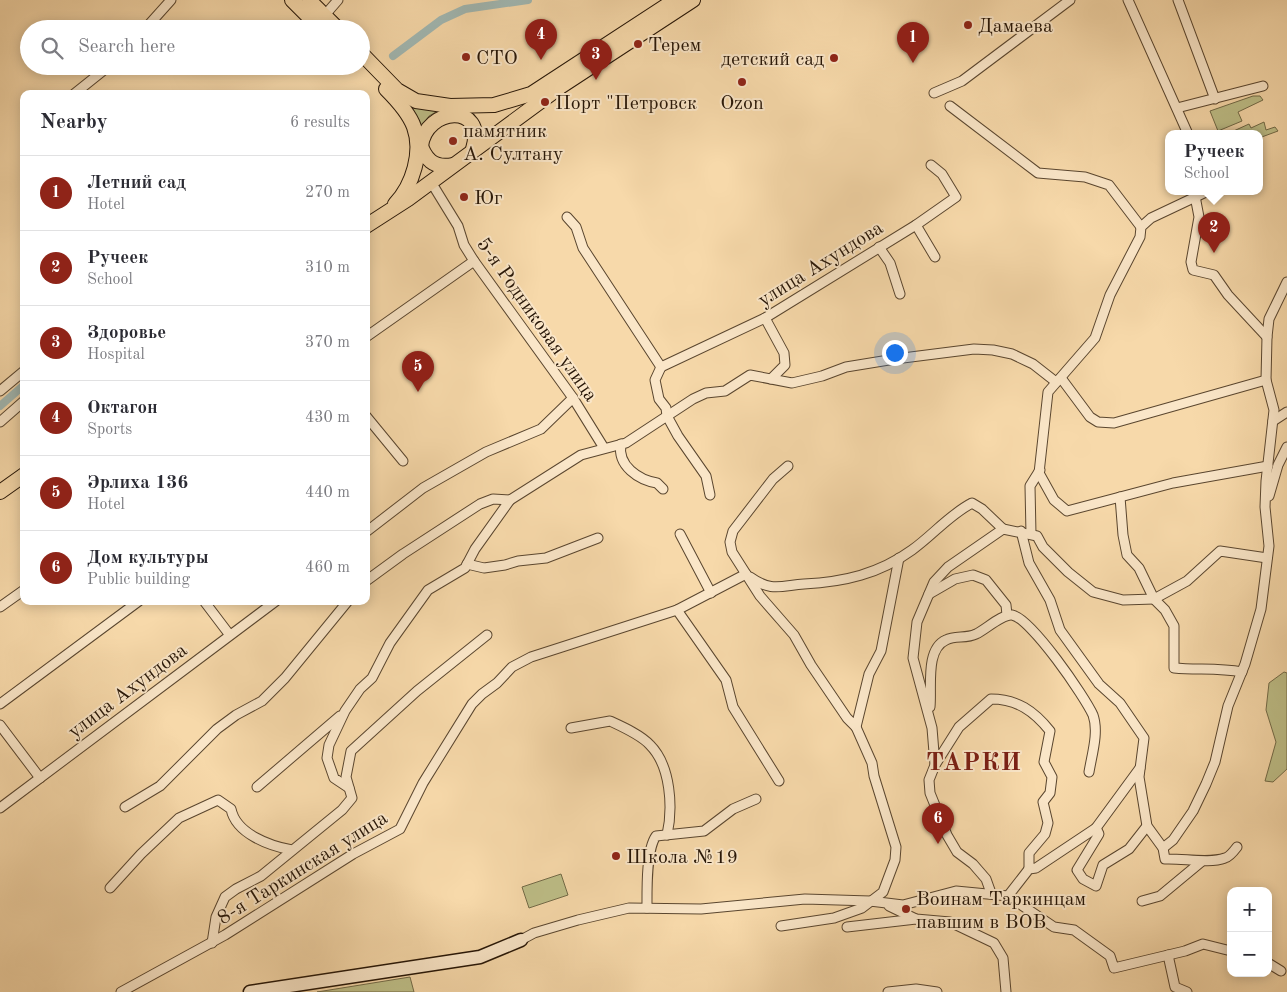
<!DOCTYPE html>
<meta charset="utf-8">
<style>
body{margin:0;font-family:"Old Standard TT",serif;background:#f7f7f7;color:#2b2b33}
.controls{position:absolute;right:15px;bottom:15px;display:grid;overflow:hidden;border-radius:10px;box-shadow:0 2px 12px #0003}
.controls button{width:45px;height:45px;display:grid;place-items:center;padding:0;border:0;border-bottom:1px solid #e1e1e2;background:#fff;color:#2b2b33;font:25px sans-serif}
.you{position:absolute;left:894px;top:352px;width:18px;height:18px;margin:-12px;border:4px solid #fff;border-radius:50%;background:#1a73e8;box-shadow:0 0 0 8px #1a73e833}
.badge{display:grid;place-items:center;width:32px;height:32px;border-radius:50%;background:#8f2418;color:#fff;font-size:16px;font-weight:700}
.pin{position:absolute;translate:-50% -41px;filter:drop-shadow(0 1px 2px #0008)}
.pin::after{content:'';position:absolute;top:26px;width:18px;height:15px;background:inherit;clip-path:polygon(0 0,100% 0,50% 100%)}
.popup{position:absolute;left:1165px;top:130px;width:98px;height:65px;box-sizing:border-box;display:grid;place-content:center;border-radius:10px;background:#fff;filter:drop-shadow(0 1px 4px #0005);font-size:16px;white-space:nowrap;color:#7c7c81}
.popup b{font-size:19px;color:#2b2b33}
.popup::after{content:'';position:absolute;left:50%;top:100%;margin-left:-10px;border:10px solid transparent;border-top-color:#fff}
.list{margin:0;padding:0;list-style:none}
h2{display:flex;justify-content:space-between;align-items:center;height:65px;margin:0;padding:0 20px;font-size:21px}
h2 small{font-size:16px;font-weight:400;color:#7c7c81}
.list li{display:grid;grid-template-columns:32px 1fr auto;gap:15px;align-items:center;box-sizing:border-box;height:75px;padding:0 20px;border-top:1px solid #e1e1e2}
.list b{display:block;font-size:19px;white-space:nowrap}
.list p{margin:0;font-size:16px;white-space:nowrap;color:#7c7c81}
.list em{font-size:16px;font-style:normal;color:#7c7c81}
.icon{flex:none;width:28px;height:28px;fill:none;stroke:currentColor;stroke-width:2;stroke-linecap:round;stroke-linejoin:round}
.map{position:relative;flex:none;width:1287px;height:992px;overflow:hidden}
.search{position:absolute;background:#fff;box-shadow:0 2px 12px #0003;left:20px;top:20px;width:350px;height:55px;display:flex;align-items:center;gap:12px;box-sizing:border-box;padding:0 18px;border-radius:28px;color:#7c7c81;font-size:19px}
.panel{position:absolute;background:#fff;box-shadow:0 2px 12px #0003;left:20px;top:90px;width:350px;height:515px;border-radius:10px}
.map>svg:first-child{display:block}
</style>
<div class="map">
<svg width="1287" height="992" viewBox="0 0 1287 992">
<rect width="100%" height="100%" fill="#f7d9aa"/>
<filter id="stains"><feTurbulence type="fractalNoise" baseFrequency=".004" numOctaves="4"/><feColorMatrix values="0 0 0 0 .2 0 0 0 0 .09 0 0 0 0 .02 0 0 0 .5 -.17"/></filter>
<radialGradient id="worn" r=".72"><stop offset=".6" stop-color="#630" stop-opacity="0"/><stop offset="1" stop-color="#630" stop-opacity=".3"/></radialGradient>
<g fill="#bebf88" stroke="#726a47">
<polygon points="1253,96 1260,96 1263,100 1238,112 1242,121 1218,131 1210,111"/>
<polygon points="409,104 441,109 429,116 421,127"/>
<polygon points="1264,122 1266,130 1275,127 1278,131 1259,138 1259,134 1227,134 1249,124 1251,128"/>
<polygon points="1284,672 1287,673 1287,769 1273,782 1265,781 1276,742 1266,710 1269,683"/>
<polygon points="561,874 568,895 529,908 522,887"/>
<polygon points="410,977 414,992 317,992"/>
</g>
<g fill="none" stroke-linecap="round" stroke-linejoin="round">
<g stroke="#a1b8b3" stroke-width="8">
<polyline points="393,56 441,20 465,9 528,0"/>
<polyline points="0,406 24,385"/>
</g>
<g stroke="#5a462f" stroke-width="11">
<g id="street">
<polyline points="1128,0 1188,134"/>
<polyline points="1178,0 1215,99"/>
<polyline points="325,15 338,0"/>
<polyline points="145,29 171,0"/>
<polyline points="934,93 962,81 1070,0"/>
<polyline points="74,94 109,66"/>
<polyline points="950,106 1038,173 1085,177 1109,185 1141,227"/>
<polyline points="1177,108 1263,86"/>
<polyline points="431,182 458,226 464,245 474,261 573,398 604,448"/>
<polyline points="1206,192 1151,218 1141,227 1140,237 1110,295 1095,338 1048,392 1039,473 1054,500 1067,511 1173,483 1268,466"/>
<polyline points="1195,196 1199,217 1191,262 1193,270 1214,275 1228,295 1267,337"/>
<polyline points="567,217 576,227 583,248 661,367"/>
<polyline points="916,225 935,257"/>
<polyline points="879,247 890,263 900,294"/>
<polyline points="765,318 784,353 785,365 771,379"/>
<polyline points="366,337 474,261"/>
<polyline points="661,367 765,318 916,225 956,197 942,174 931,165"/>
<polyline points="661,367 655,380 659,399 666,408 667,416 678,436 706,476 710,495"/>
<polyline points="1061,378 1090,417 1098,422 1114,423 1266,380"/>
<polyline points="0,391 24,371"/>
<polyline points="366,416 403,461"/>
<polyline points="1273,421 1287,412"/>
<polyline points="0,422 24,401"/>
<path d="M621,444C617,466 639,480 657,483L663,489"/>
<polyline points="788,466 773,479 733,531 730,542 732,552 760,596 794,635 811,665 847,718 856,727 869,674 881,651 899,558"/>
<polyline points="1269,496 1278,465 1287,447"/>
<path d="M1120,497L1123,535L1127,555L1139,568L1154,599L1165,610L1174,626V668C1197,670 1219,668 1242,672"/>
<path d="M1021,531L1029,563L1050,600L1060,630L1099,684L1120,703L1144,738L1139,777L1147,826L1163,848L1165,859C1183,858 1209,864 1225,858C1229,857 1234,851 1237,847"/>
<polyline points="366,532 423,488 486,452 541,429 573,398"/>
<polyline points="680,534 711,593"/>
<polyline points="1031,534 1030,486 1040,470"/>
<polyline points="467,564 484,568 505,565 518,561 546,558 598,538"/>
<path d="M750,577C771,592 780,586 804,584C844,582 879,574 912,550C933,535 949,515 972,503L982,509L1003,529"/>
<polyline points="366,581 403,554 480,504 493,499 510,500 581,455 626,443 693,399 706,393 725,391 750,375 792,383 822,376 846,367 895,359 974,349 993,350 1012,354 1033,364 1056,382"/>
<polyline points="929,594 955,579 973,575 986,580 1006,605 1007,615"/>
<polyline points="204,601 229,634"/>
<polyline points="0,607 24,590"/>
<polyline points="677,610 726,680 733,707 779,781"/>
<polyline points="0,704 139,601"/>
<path d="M930,707C932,688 925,649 946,640C955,635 966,639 976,634C985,630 1002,614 1012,615C1031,618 1085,697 1093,715C1099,732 1092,754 1089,772"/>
<polyline points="0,725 40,778"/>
<path d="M571,728L610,721C623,727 641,735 650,745C671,766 673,808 667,835"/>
<path d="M935,765L959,727L991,699C1017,699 1034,711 1050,731L1044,762L1052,777L1050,793L1043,802L1048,823L1045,834L1029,853V869"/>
<polyline points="257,787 340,716"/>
<polyline points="349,788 334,778 327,758 329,745 345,711 360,689 372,678 390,643 428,590 465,568 475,549 510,500"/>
<polyline points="125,807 160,786 217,729 236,715 262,701 285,678 348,601"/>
<polyline points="0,808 276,601"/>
<polyline points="1096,828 1099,834 1077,870 1083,879 1096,886 1103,865 1129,849 1147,826"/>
<polyline points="1163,848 1173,840 1193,811 1206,784 1215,762 1228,706 1245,664 1261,609 1269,546 1265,507 1266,481 1274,410 1266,380 1267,337 1269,319 1287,282"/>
<path d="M110,888L141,854L179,818L218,800L231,809C236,834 270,846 292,850"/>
<polyline points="991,893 986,879 973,864 957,852 947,835 930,793 929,780 935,765 932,728 913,658 917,622 934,582 948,567 1003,529 1037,536 1043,547 1068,572 1093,592 1123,600 1154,599 1187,581 1220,551 1267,558"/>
<polyline points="1008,896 1029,869 1036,868 1096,828 1140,768"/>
<polyline points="1142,901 1160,896 1201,862"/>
<polyline points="889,906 916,919 950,922 994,943 1003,958 1006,992"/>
<path d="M647,908C647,890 646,850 656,836L704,831L733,809L756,799"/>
<polyline points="781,926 834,918 862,908 883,892 895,860 896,847 874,776 872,763 856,727"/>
<polyline points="847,927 916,919"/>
<polyline points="521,940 534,933 578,920 629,908 701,909 805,899 870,901 903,905 956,891 1008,896 1054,927 1074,930 1110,956 1114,968 1185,951 1203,944 1231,951"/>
<polyline points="212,943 216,917 225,897 236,889 261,876 342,810 352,798 346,777 351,751 417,691 487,635"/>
<polyline points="1168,955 1175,987 1187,992"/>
<polyline points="1268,963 1281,971"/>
<polyline points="121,992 225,935 353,854 400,829 423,783 472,704 482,694 497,683 512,667 531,657 677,610 746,574"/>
<polyline points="888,992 916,989 937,992"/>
</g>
</g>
<g stroke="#261506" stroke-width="15">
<polyline id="secondary" points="250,992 480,957 521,940"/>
</g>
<g stroke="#261506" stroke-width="16">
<g id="primary">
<polyline points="292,0 321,29"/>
<polyline points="309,0 338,29"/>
<polyline points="361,53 397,90 416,101 450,106 494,105 531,94 675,0"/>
<path d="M386,89C396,99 409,113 414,127C423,152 413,185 395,204"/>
<path d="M419,141C425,159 433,169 453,165"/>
<path d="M421,146C426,107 487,102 473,149"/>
<polyline points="366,226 408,199 560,87 693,0"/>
<polyline points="0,492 24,475"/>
</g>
</g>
<use href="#street" stroke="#fae6c8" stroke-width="9"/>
<use href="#secondary" stroke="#fae6c8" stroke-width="12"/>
<use href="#primary" stroke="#f7d9aa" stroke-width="14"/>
</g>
<g fill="#8f2418" stroke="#fae6c8" stroke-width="2">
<circle cx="968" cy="25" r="5"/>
<circle cx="638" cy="44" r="5"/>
<circle cx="466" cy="57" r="5"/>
<circle cx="834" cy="58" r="5"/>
<circle cx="742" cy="82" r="5"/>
<circle cx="545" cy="102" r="5"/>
<circle cx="453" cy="141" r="5"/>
<circle cx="464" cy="197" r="5"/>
<circle cx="616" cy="856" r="5"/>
<circle cx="906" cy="909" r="5"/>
</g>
<g text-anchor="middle" stroke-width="4" stroke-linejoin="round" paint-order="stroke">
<g font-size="20" fill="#261506" stroke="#fae6c8" text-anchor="start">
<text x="978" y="32">Дамаева</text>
<text x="648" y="51">Терем</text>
<text x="476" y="64">СТО</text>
<text x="824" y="65" text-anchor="end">детский сад</text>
<text x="555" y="109">Порт "Петровск</text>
<text x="742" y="109" text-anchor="middle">Ozon</text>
<text x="463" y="137">памятник<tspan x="463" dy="23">А. Султану</tspan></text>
<text x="474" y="204">Юг</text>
<text x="626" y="863">Школа №19</text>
<text x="916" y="905">Воинам Таркинцам<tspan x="916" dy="23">павшим в ВОВ</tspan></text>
</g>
<g font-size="20" fill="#261506" stroke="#fae6c8">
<text transform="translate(820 263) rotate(-32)" y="7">улица Ахундова</text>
<text transform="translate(538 319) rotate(55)" y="7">5-я Родниковая улица</text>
<text transform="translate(127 690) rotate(-37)" y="7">улица Ахундова</text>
<text transform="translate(302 867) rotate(-32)" y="7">8-я Таркинская улица</text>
</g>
<g font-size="25" font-weight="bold" letter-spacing="1" fill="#7a1f14" stroke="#fae6c8">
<text x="974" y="770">ТАРКИ</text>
</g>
</g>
<rect width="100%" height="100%" filter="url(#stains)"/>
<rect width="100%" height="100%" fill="url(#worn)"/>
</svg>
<div class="controls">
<button>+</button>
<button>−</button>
</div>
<div class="you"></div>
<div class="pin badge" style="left:913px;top:63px">1</div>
<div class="pin badge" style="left:1214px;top:253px">2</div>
<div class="popup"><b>Ручеек</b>School</div>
<div class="pin badge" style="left:596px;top:80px">3</div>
<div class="pin badge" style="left:541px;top:60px">4</div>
<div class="pin badge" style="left:418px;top:392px">5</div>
<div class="pin badge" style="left:938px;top:844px">6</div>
<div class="search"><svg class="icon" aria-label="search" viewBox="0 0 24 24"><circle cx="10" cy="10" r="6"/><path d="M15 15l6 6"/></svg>Search here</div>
<section class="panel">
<h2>Nearby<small>6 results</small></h2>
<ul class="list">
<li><span class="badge">1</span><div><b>Летний сад</b><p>Hotel</p></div><em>270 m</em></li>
<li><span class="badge">2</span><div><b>Ручеек</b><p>School</p></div><em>310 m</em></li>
<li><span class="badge">3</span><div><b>Здоровье</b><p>Hospital</p></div><em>370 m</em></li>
<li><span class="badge">4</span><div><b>Октагон</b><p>Sports</p></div><em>430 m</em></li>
<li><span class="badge">5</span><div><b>Эрлиха 136</b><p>Hotel</p></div><em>440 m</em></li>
<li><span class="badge">6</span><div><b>Дом культуры</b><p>Public building</p></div><em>460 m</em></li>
</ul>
</section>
</div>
